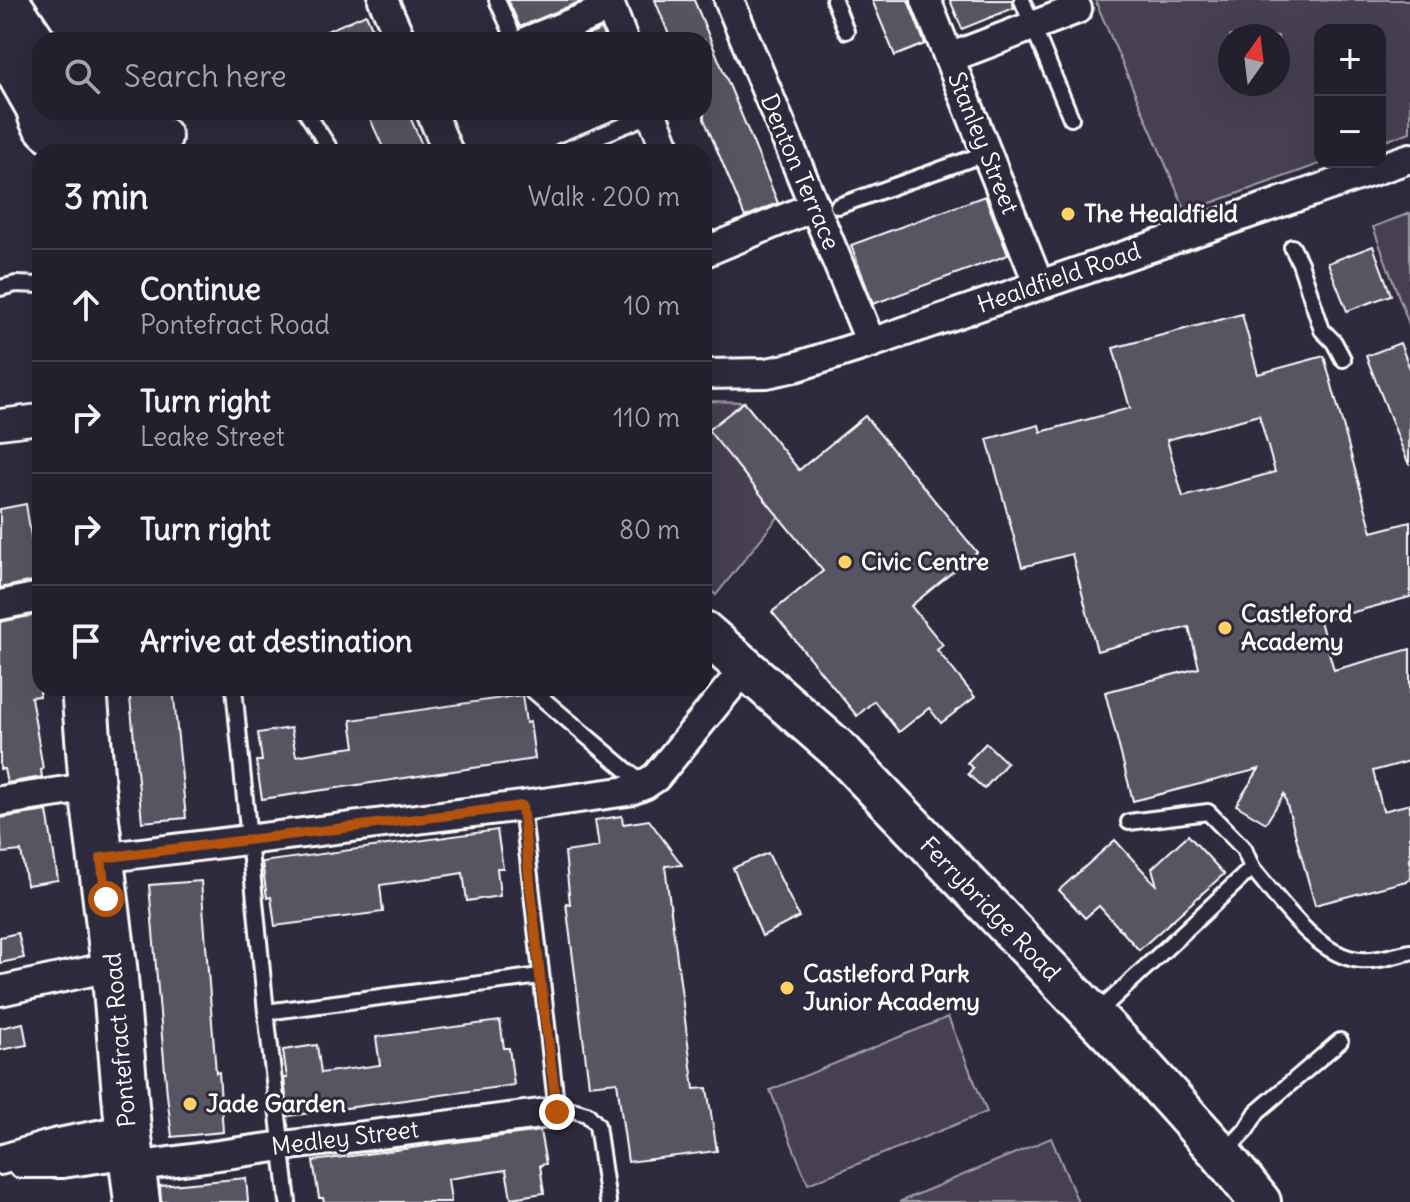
<!DOCTYPE html>
<meta charset="utf-8">
<style>
body{margin:0;font-family:Delius,sans-serif;background:#2f2d3a;color:#f1f3f6}
.controls{position:absolute;right:24px;top:24px;display:grid;overflow:hidden;border-radius:16px;box-shadow:0 8px 32px #0002}
.controls button{width:72px;height:72px;display:grid;place-items:center;padding:0;border:0;border-bottom:2px solid #403e4a;background:#23202e;color:#f1f3f6;font:40px sans-serif}
.compass{position:absolute;left:1218px;top:24px;width:72px;height:72px;border-radius:50%;background:#23202e;box-shadow:0 8px 32px #0002;rotate:14deg}
.stop{position:absolute;width:24px;height:24px;margin:-18px;border:6px solid #b45309;border-radius:50%;background:#fff}
.stop.end{background:#b45309;border-color:#fff;box-shadow:0 2px 8px #0008}
.list{margin:0;padding:0;list-style:none}
h2{display:flex;justify-content:space-between;align-items:center;height:104px;margin:0;padding:0 32px;font-size:34px}
h2 small{font-size:26px;font-weight:400;color:#a3a3aa}
.list li{display:grid;grid-template-columns:52px 1fr auto;gap:24px;align-items:center;box-sizing:border-box;height:112px;padding:0 32px;border-top:2px solid #403e4a}
.list b{display:block;font-size:30px;white-space:nowrap}
.list p{margin:0;font-size:26px;white-space:nowrap;color:#a3a3aa}
.list em{font-size:26px;font-style:normal;color:#a3a3aa}
.icon{flex:none;width:44px;height:44px;fill:none;stroke:currentColor;stroke-width:2;stroke-linecap:round;stroke-linejoin:round}
.map{position:relative;flex:none;width:1410px;height:1202px;overflow:hidden}
.search{position:absolute;background:#23202e;box-shadow:0 8px 32px #0002;left:32px;top:32px;width:680px;height:88px;display:flex;align-items:center;gap:20px;box-sizing:border-box;padding:0 28px;border-radius:24px;color:#a3a3aa;font-size:30px}
.panel{position:absolute;background:#23202e;box-shadow:0 8px 32px #0002;left:32px;top:144px;width:680px;height:552px;border-radius:24px}
.map>svg:first-child{display:block}
</style>
<div class="map">
<svg width="1410" height="1202" viewBox="0 0 1410 1202">
<rect width="100%" height="100%" fill="#2f2a3d"/>
<filter id="ink" filterUnits="userSpaceOnUse"><feTurbulence type="fractalNoise" baseFrequency=".0125" numOctaves="2"/><feDisplacementMap in="SourceGraphic" scale="16" xChannelSelector="R" yChannelSelector="G"/><feConvolveMatrix kernelMatrix="1 2 1 2 8 2 1 2 1" color-interpolation-filters="sRGB"/></filter>
<g filter="url(#ink)">
<g fill="#464152" stroke="#a2a0a8" stroke-width="2" fill-rule="evenodd">
<path d="M1095,0H1410V132L1380,143V30H1320V162H1325L1186,212ZM1230,36H1278V84H1230Z"/>
<polygon points="1410,213 1410,327 1373,227"/>
<polygon points="704,401 744,402 709,431 779,516 716,595 704,585"/>
<polygon points="948,1017 987,1112 808,1184 770,1090"/>
<polygon points="1051,1138 1078,1202 899,1202"/>
</g>
<g fill="#595564" stroke="#fff" stroke-width="2" fill-rule="evenodd">
<polygon points="508,0 584,0 520,27"/>
<polygon points="655,0 694,0 778,203 745,217 704,119 704,40 671,40"/>
<polygon points="872,0 908,0 925,44 895,56"/>
<polygon points="950,0 1012,0 1014,8 962,29"/>
<polygon points="366,14 377,40 306,40"/>
<polygon points="601,29 605,40 575,40 598,31"/>
<polygon points="367,112 408,112 425,152 385,152"/>
<polygon points="985,196 1008,255 873,304 851,245"/>
<polygon points="1373,246 1391,295 1347,311 1328,263"/>
<path d="M1242,314L1258,374L1324,356L1372,532L1410,522V597L1320,621L1334,670L1410,649V761L1373,771L1383,811L1410,804V880L1315,905L1284,794L1266,823L1236,805L1259,769L1133,801L1105,692L1199,668L1189,627L1097,651L1072,554L1022,567L987,439L1039,425L1041,432L1130,408L1113,348ZM1259,415L1275,472L1183,497L1167,440Z"/>
<polygon points="1400,343 1410,369 1409,465 1366,356"/>
<polygon points="744,402 799,470 865,416 977,552 911,606 943,645 937,650 975,697 941,723 929,708 899,732 874,701 857,716 772,612 823,571 708,430"/>
<polygon points="26,504 38,580 0,588 0,509"/>
<polygon points="40,614 40,696 31,697 43,769 41,770 42,777 7,783 4,769 0,769 0,622"/>
<polygon points="129,688 173,688 186,818 142,822"/>
<polygon points="522,695 526,723 530,722 535,759 262,799 256,761 262,761 258,733 291,728 296,756 325,751 355,747 351,720"/>
<polygon points="986,743 1007,763 984,789 968,774 973,768 967,763"/>
<polygon points="47,811 58,880 27,885 21,851 2,853 0,818"/>
<polygon points="622,816 623,824 649,820 682,865 665,866 694,1089 707,1088 717,1151 628,1162 617,1082 589,1085 566,903 570,904 565,852 599,847 595,820"/>
<polygon points="497,830 503,868 497,868 500,896 467,901 463,873 444,876 380,885 383,912 275,926 271,897 267,898 262,862"/>
<polygon points="1188,835 1224,874 1139,950 1099,906 1085,918 1059,890 1115,840 1157,886 1152,868"/>
<polygon points="768,853 799,917 762,936 733,868"/>
<polygon points="201,881 216,1073 219,1072 223,1132 172,1137 167,1095 149,885"/>
<polygon points="18,933 24,958 0,963 0,937"/>
<polygon points="500,1021 504,1048 509,1048 514,1085 288,1116 284,1078 287,1078 283,1050 317,1045 321,1073 380,1065 376,1037"/>
<polygon points="23,1023 27,1045 0,1050 0,1028"/>
<polygon points="540,1131 546,1164 540,1165 544,1193 511,1198 506,1170 448,1179 451,1202 324,1202 323,1198 319,1198 313,1161"/>
<polygon points="246,1178 248,1202 161,1202 160,1186"/>
</g>
<g fill="none" stroke-linecap="round" stroke-linejoin="round">
<g stroke="#fff" stroke-width="20">
<g id="lane">
<polyline points="497,0 515,40"/>
<polyline points="834,0 846,31"/>
<polyline points="1022,0 1071,118"/>
<polyline points="306,112 332,152"/>
<polyline points="560,152 652,114"/>
<polyline points="838,206 987,153"/>
<polyline points="1292,247 1300,263 1322,330 1334,342 1343,359"/>
<polyline points="0,288 16,284 40,285"/>
<polyline points="234,688 266,1012 288,1202"/>
<polyline points="530,688 644,785"/>
<polyline points="522,806 557,1112 573,1110 587,1114 597,1125 608,1202"/>
<path d="M1252,868C1280,900 1316,956 1360,960C1376,962 1395,955 1410,952"/>
<polyline points="266,1012 540,976"/>
<polyline points="1097,1013 1252,868 1244,849 1208,812 1129,822"/>
<polyline points="1225,1152 1246,1130 1257,1112 1340,1041"/>
</g>
</g>
<g stroke="#fff" stroke-width="34">
<g id="street">
<polyline points="383,0 401,40"/>
<polyline points="608,0 623,40"/>
<polyline points="729,0 871,343"/>
<polyline points="926,0 1039,285"/>
<polyline points="530,40 592,15"/>
<polyline points="949,58 1077,9"/>
<polyline points="431,112 448,152"/>
<polyline points="651,112 667,152"/>
<polyline points="704,243 707,251 815,206"/>
<polyline points="704,374 767,373 795,367 871,343 1410,158"/>
<polyline points="0,424 40,419"/>
<polyline points="0,605 40,597"/>
<polyline points="0,801 92,787"/>
<polyline points="101,858 522,806 628,791 644,785 656,777 746,667"/>
<polyline points="0,991 114,966"/>
<polyline points="0,1160 54,1144 128,1129"/>
<polyline points="21,1163 63,1163 132,1153"/>
<polyline points="133,1167 283,1146 557,1112"/>
</g>
</g>
<g stroke="#fff" stroke-width="46">
<g id="secondary">
<polyline points="85,129 161,137"/>
<polyline points="704,632 841,752 1143,1067 1222,1155 1260,1202"/>
</g>
</g>
<g stroke="#fff" stroke-width="50">
<g id="primary">
<polyline points="5,0 40,52"/>
<polyline points="0,43 17,69 39,108"/>
<path d="M40,100C34,138 84,149 94,112"/>
<polyline points="84,688 92,787 114,966 128,1129 137,1202"/>
</g>
</g>
<use href="#lane" stroke="#2f2a3d" stroke-width="14"/>
<use href="#street" stroke="#2f2a3d" stroke-width="28"/>
<use href="#secondary" stroke="#2f2a3d" stroke-width="40"/>
<use href="#primary" stroke="#2f2a3d" stroke-width="44"/>
</g>
</g>
<g fill="none" stroke-linecap="round" stroke-linejoin="round" filter="url(#ink)">
<polyline stroke="#b45309" stroke-width="10" points="106,899 101,858 522,806 540,976 557,1112"/>
</g>
<g fill="#ffd166" stroke="#2f2a3d" stroke-width="3">
<circle cx="1068" cy="214" r="8"/>
<circle cx="845" cy="562" r="8"/>
<circle cx="1225" cy="628" r="8"/>
<circle cx="787" cy="988" r="8"/>
<circle cx="190" cy="1104" r="8"/>
</g>
<g text-anchor="middle" stroke-width="6" stroke-linejoin="round" paint-order="stroke">
<g font-size="24" fill="#fff" stroke="#2f2a3d">
<text transform="translate(983 143) rotate(68)" y="8">Stanley Street</text>
<text transform="translate(800 172) rotate(67)" y="8">Denton Terrace</text>
<text transform="translate(1059 278) rotate(-19)" y="8">Healdfield Road</text>
<text transform="translate(990 909) rotate(46)" y="8">Ferrybridge Road</text>
<text transform="translate(120 1040) rotate(-95)" y="8">Pontefract Road</text>
<text transform="translate(345 1138) rotate(-7)" y="8">Medley Street</text>
</g>
<g font-size="24" font-weight="bold" fill="#fff" stroke="#2f2a3d" text-anchor="start">
<text x="1084" y="222">The Healdfield</text>
<text x="861" y="570">Civic Centre</text>
<text x="1241" y="622">Castleford<tspan x="1241" dy="28">Academy</tspan></text>
<text x="803" y="982">Castleford Park<tspan x="803" dy="28">Junior Academy</tspan></text>
<text x="206" y="1112">Jade Garden</text>
</g>
</g>
</svg>
<div class="controls">
<button>+</button>
<button>−</button>
</div>
<svg class="compass" viewBox="-18 -18 36 36"><path d="M0-13l5 13h-10z" fill="#e53935"/><path d="M0 13l5-13h-10z" fill="#a3a3aa"/></svg>
<div class="stop" style="left:106px;top:899px"></div>
<div class="stop end" style="left:557px;top:1112px"></div>
<div class="search"><svg class="icon" aria-label="search" viewBox="0 0 24 24"><circle cx="10" cy="10" r="6"/><path d="M15 15l6 6"/></svg>Search here</div>
<section class="panel">
<h2>3 min<small>Walk · 200 m</small></h2>
<ul class="list">
<li><svg class="icon" aria-label="ahead" viewBox="0 0 24 24"><path d="M12 20V5M6 11l6-6 6 6"/></svg><div><b>Continue</b><p>Pontefract Road</p></div><em>10 m</em></li>
<li><svg class="icon" aria-label="right" viewBox="0 0 24 24"><path d="M7 20v-9h11M14 6l5 5-5 5"/></svg><div><b>Turn right</b><p>Leake Street</p></div><em>110 m</em></li>
<li><svg class="icon" aria-label="right" viewBox="0 0 24 24"><path d="M7 20v-9h11M14 6l5 5-5 5"/></svg><div><b>Turn right</b></div><em>80 m</em></li>
<li><svg class="icon" aria-label="arrive" viewBox="0 0 24 24"><path d="M6 21V4h12l-3 4 3 4H6"/></svg><div><b>Arrive at destination</b></div></li>
</ul>
</section>
</div>
